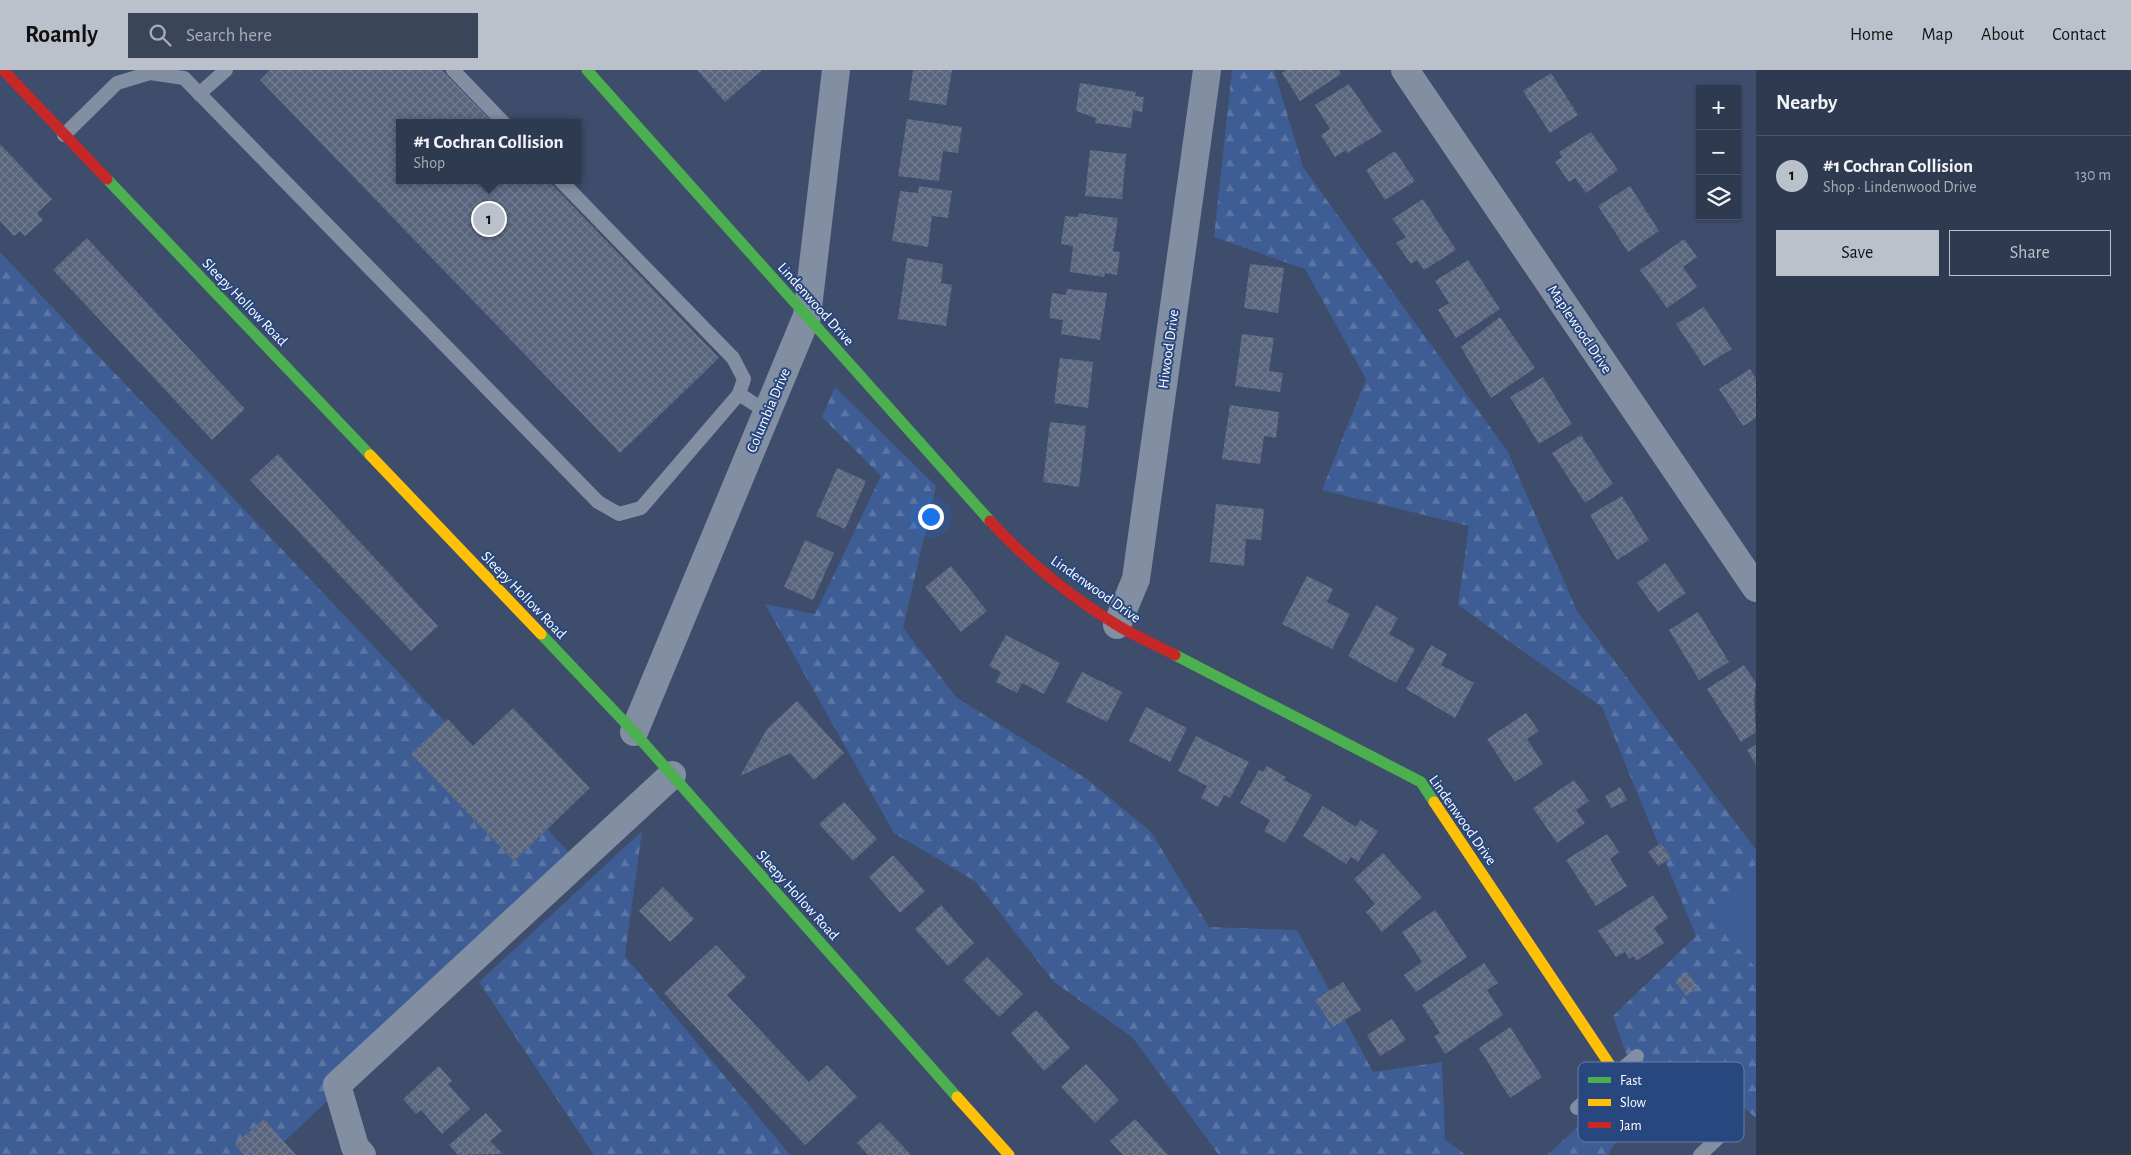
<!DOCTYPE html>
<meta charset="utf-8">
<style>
body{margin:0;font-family:"Alegreya Sans",sans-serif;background:#3a455a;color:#f1f3f6}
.controls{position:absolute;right:15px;top:15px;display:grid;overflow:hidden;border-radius:0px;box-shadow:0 1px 4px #0004}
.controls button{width:45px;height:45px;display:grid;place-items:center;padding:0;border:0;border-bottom:1px solid #495467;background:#2e3a50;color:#f1f3f6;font:25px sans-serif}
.you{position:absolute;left:930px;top:446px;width:18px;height:18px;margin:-12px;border:4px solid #fff;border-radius:50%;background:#1a73e8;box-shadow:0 0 0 8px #1a73e833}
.badge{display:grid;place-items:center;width:32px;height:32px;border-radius:50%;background:#bbc1cb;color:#111;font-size:16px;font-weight:700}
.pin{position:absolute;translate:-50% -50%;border:2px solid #fff;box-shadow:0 1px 5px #0006}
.popup{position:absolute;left:396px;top:49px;width:185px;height:65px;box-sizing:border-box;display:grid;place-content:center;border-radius:0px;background:#2e3a50;filter:drop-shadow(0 1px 4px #0005);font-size:16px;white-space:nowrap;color:#a7adb7}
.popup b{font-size:19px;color:#f1f3f6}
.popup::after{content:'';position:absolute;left:50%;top:100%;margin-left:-10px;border:10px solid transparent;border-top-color:#2e3a50}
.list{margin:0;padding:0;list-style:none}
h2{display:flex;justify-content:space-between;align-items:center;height:65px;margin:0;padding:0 20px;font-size:21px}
h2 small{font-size:16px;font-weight:400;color:#a7adb7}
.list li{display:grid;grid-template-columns:32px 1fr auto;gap:15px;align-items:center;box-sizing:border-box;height:80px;padding:0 20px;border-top:1px solid #495467}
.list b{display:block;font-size:19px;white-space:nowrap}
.list p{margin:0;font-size:16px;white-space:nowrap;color:#a7adb7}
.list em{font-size:16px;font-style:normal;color:#a7adb7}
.actions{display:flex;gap:10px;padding:15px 20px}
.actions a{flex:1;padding:11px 0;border:1px solid #bbc1cb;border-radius:0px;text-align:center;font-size:18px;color:#bbc1cb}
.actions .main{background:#bbc1cb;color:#111}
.icon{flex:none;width:28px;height:28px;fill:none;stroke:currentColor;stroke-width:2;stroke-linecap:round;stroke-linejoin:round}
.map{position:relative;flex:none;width:1756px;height:1085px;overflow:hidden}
header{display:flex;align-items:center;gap:30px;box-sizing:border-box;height:70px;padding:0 25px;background:#bbc1cb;color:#111}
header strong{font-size:24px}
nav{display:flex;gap:28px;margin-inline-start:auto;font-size:18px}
.search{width:350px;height:45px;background:#3a455a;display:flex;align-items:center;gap:12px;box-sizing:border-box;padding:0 18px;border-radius:0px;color:#a7adb7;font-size:19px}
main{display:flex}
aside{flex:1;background:#2e3a50}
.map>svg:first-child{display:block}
</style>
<header>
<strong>Roamly</strong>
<div class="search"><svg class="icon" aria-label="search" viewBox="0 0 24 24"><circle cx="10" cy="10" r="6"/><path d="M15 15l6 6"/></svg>Search here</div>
<nav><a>Home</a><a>Map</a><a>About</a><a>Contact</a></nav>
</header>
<main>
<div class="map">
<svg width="1756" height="1085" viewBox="0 0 1756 1085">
<defs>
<pattern id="forest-firs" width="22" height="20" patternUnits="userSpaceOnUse" patternTransform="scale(1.25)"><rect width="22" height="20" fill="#3e5d95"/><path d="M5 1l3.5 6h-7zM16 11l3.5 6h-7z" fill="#5b75a5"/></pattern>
<pattern id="building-cross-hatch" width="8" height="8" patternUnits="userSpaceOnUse" patternTransform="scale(1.25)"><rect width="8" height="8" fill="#58657d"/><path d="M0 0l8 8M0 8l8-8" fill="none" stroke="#717c90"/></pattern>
</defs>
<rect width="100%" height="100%" fill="#3d4d6b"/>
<g fill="url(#forest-firs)">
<polygon points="1232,0 1274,0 1303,97 1508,382 1577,541 1756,780 1756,1048 1710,1008 1648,1047 1613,946 1696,866 1602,637 1458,535 1469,456 1322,420 1366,309 1305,199 1214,167"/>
<polygon points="0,182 579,793 270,1085 0,1085"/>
<polygon points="835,317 936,416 903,558 957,628 1087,709 1151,762 1209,857 1297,860 1373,1002 1442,992 1445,1070 1466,1085 1219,1085 1133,968 1054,912 975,811 894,763 765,534 815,544 881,406 822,347"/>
<polygon points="642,761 625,886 790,1085 594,1085 479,912"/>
<polygon points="1585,1050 1617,1070 1608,1085 1547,1085"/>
</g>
<polygon fill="#3e5d95" points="1756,794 1756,898 1710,847"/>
<g fill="url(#building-cross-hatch)">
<polygon points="270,0 442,0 493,53 400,53 400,110 548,110 719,288 620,383 260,10"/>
<polygon points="697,0 762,0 725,32"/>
<polygon points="913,0 952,0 946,35 909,30"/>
<polygon points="1286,0 1339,0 1341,4 1300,31 1282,3"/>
<polygon points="1551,3 1578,45 1550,63 1523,21"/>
<polygon points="1080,13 1136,22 1135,26 1144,27 1142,42 1133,40 1131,58 1095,53 1096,48 1076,41"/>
<polygon points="1349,14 1382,62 1347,83 1346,80 1335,87 1321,65 1330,59 1315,35"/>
<polygon points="907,49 962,57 958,83 943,81 939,111 898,106"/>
<polygon points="1591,62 1618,100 1586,123 1575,108 1569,112 1555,92 1562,87 1559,82"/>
<polygon points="0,74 52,129 37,143 43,150 25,166 20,161 14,166 0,151"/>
<polygon points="1090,80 1126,84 1122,129 1085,126"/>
<polygon points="1395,81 1415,111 1385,130 1366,100"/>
<polygon points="919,116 952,121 948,148 932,146 928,177 892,171 900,121 918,123"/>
<polygon points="1630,116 1659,161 1628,182 1598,136"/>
<polygon points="1423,129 1456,180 1424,200 1417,190 1411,194 1396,173 1406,167 1392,149"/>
<polygon points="1078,143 1118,148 1113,181 1120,182 1117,205 1105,203 1104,207 1070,202 1073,176 1061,174 1065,146 1078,147"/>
<polygon points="87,168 245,339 212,370 53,200"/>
<polygon points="1684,169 1697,187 1683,197 1697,217 1667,238 1640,200"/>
<polygon points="907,188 943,194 941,213 952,215 946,256 898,249"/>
<polygon points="1468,190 1500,239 1456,268 1438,240 1449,233 1435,211"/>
<polygon points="1250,194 1284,198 1278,243 1244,238"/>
<polygon points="1067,219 1107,223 1100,270 1061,264 1063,250 1049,248 1052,223 1066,225"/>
<polygon points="1704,237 1732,279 1704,296 1676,254"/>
<polygon points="1500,247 1535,298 1491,328 1461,277"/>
<polygon points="1242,264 1274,268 1269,301 1283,303 1280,322 1235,316"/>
<polygon points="1060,288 1093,292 1088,338 1054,333"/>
<polygon points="1750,299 1756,309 1756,348 1743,356 1719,319"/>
<polygon points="1543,307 1572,354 1539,374 1510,327"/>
<polygon points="1230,335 1279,342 1276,368 1264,366 1260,394 1222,389"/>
<polygon points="1050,352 1086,356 1079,417 1043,412"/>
<polygon points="1581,365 1613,414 1585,433 1552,383"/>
<polygon points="278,384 438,556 411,581 250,410"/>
<polygon points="837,398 866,411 845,459 816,446"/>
<polygon points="1622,426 1649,470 1617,490 1590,445"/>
<polygon points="1216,434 1264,439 1261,470 1246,469 1244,496 1210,492"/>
<polygon points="805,470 834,483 813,530 784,517"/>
<polygon points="1665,493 1686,523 1658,542 1637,513"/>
<polygon points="951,496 987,541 961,562 925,517"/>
<polygon points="1307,506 1333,519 1327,532 1350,544 1332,579 1282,554"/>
<polygon points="1376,535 1398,548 1389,564 1415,579 1396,613 1348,586"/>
<polygon points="1698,542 1729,592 1699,610 1669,560"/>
<polygon points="1006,565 1060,593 1044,624 1022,613 1017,623 996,612 1001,602 989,596"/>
<polygon points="1431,575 1447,584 1441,595 1474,613 1455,648 1406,619"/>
<polygon points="1744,595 1756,613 1754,630 1756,662 1741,672 1707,619"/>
<polygon points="1082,602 1122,622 1107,652 1066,632"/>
<polygon points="797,631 844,683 814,710 790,683 740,706 767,659"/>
<polygon points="1146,637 1187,658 1170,692 1129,671"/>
<polygon points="513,638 590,718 514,791 411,684 448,649 473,676"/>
<polygon points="1526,643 1539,661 1527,669 1543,694 1515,712 1487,669"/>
<polygon points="1196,666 1249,692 1230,728 1224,725 1218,737 1201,728 1207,716 1178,701"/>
<polygon points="1756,675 1756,695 1747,680"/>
<polygon points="1267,696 1286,707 1284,710 1312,725 1285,773 1264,761 1270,750 1240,733 1259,700 1263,702"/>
<polygon points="1574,710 1589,731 1576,740 1585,753 1557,773 1533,738"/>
<polygon points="1620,717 1627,730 1611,738 1605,726"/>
<polygon points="844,732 877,769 853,791 819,754"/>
<polygon points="1323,736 1356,757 1360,750 1378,761 1358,792 1351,787 1346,794 1303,766"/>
<polygon points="1607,764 1619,782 1610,789 1627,816 1596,836 1566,790"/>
<polygon points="1661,773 1671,788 1658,796 1648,782"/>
<polygon points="1383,783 1422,827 1382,862 1366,842 1375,834 1354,809"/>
<polygon points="893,785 925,821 900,843 869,807"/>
<polygon points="663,817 694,849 670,872 639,841"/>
<polygon points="1653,825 1668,848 1654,858 1664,873 1636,891 1634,886 1629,889 1625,882 1616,887 1598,861"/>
<polygon points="941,835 974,873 948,896 915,859"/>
<polygon points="1435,840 1467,887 1416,922 1404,905 1422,892 1402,862"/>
<polygon points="716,875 746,907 727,925 809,1012 827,995 857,1027 805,1075 664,923"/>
<polygon points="987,887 1023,924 999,947 963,910"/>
<polygon points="1484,893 1498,913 1487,920 1503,945 1445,984 1434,966 1440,963 1422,935"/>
<polygon points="1687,902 1698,917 1686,926 1675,911"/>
<polygon points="1343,912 1361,940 1333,957 1315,930"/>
<polygon points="1036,940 1070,978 1044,1001 1011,963"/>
<polygon points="1392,949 1406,970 1380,986 1367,965"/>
<polygon points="1510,957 1542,1007 1510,1028 1479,978"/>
<polygon points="1086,994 1119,1030 1095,1053 1061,1017"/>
<polygon points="439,996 452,1011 448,1014 470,1039 442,1064 421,1040 416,1044 403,1029"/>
<polygon points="486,1043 502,1061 490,1071 503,1084 458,1085 449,1075"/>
<polygon points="264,1049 296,1085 244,1085 235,1074"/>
<polygon points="1135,1049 1168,1085 1123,1085 1110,1071"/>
<polygon points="880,1052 911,1085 868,1085 857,1073"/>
</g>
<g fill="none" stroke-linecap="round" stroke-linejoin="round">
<g stroke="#828ea2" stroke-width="14">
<polyline points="453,0 504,53"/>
<polyline points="199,24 226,0"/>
<polyline points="64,65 117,13 150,3 184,8 598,432 619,444 641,438 739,324 744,309 733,288 560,110"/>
<polyline points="739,324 767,342"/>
<polyline points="1577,1038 1637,986"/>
<polyline points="1700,1085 1732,1055"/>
</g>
<g stroke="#828ea2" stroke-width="28">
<polyline points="1405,0 1756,518"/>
<polyline points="1117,555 1136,509 1207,0"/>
<polyline points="634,662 807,246 836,0"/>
<polyline points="362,1085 355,1077 337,1015 672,705"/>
</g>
<g stroke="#4caf50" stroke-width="11">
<polyline points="587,0 990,451"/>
<polyline points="107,109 370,385"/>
<polyline points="541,564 634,662 957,1027"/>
<polyline points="1175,585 1421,712 1434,732"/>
</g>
<g stroke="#ffc107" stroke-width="11">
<polyline points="370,385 541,564"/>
<polyline points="1434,732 1616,1004"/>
<polyline points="957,1027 1009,1085"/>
</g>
<g stroke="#c62828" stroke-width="11">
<polyline points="3,0 107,109"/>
<path d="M990,451C1026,490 1071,527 1117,555C1135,566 1156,575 1175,585"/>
</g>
</g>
<g text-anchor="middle" stroke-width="4" stroke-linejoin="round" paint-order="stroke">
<g font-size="15" fill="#fff" stroke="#29477f">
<text transform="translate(245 232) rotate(46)" y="5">Sleepy Hollow Road</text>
<text transform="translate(816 234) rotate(48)" y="5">Lindenwood Drive</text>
<text transform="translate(1580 259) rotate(56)" y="5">Maplewood Drive</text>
<text transform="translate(1168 279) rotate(-82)" y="5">Hiwood Drive</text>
<text transform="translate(768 340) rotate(-67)" y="5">Columbia Drive</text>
<text transform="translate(1096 519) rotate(35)" y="5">Lindenwood Drive</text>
<text transform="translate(524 525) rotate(46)" y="5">Sleepy Hollow Road</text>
<text transform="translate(1463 750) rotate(55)" y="5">Lindenwood Drive</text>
<text transform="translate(798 825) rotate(48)" y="5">Sleepy Hollow Road</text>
</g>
</g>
<rect x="1578" y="992" width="166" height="80" rx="8" fill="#29477f" stroke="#697ea5" stroke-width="1"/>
<rect x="1588" y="1007" width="23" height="6" fill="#4caf50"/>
<rect x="1588" y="1029" width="23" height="7" fill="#ffc107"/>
<rect x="1588" y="1052" width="23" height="6" fill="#c62828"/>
<g font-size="14" fill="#fff">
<text x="1620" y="1015">Fast</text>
<text x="1620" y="1037">Slow</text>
<text x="1620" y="1060">Jam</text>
</g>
</svg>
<div class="controls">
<button>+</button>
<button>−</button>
<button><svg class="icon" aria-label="layers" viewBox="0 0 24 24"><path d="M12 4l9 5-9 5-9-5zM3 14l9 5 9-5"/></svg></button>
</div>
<div class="you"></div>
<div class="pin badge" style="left:489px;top:149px">1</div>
<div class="popup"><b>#1 Cochran Collision</b>Shop</div>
</div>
<aside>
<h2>Nearby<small></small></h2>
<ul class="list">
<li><span class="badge">1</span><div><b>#1 Cochran Collision</b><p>Shop · Lindenwood Drive</p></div><em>130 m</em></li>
</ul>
<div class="actions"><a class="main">Save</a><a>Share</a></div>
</aside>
</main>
